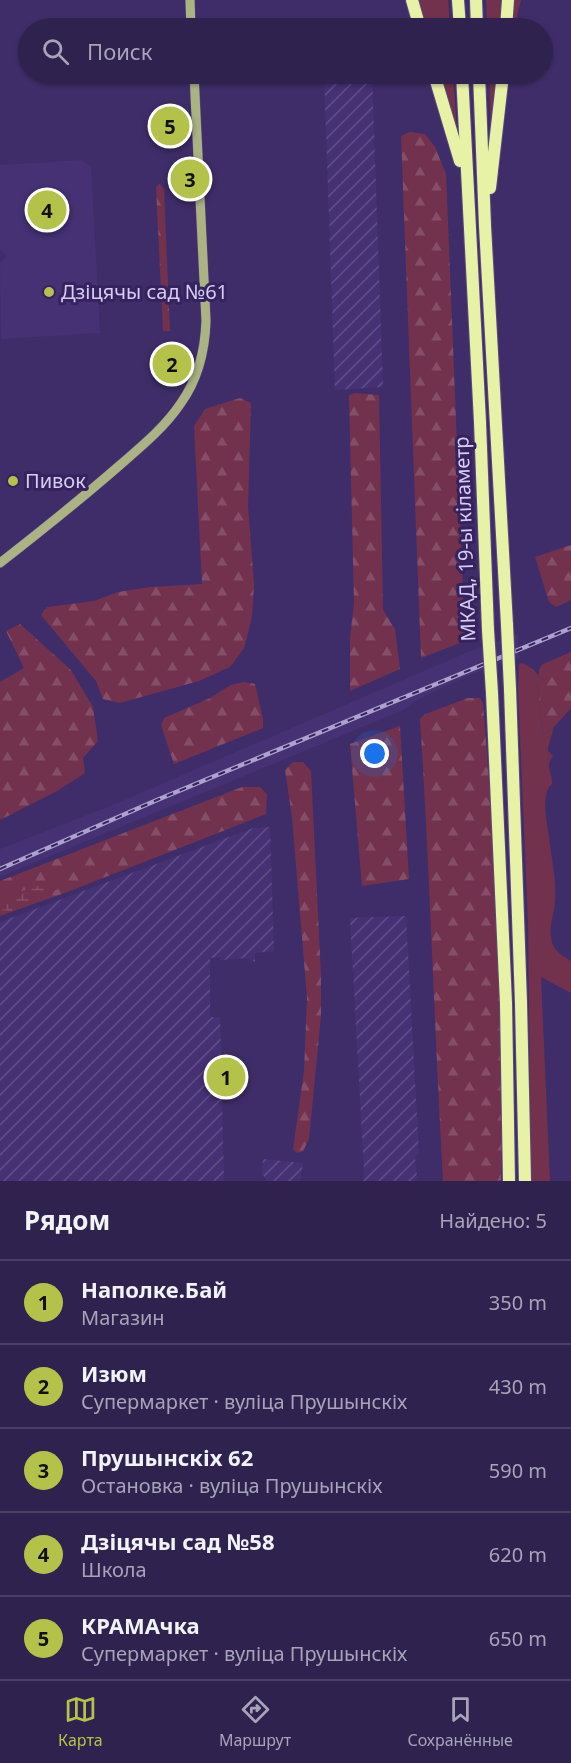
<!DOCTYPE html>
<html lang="ru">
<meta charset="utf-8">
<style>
body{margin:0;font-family:"Noto Sans",sans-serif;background:#372a56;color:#f1f3f6}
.you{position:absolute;left:375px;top:754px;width:21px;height:21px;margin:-15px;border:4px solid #fff;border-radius:50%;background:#1a73e8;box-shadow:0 0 0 9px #1a73e833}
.badge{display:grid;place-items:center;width:39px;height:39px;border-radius:50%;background:#b5c249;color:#111;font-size:20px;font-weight:700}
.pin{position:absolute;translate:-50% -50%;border:3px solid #fff;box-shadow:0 2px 6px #0006}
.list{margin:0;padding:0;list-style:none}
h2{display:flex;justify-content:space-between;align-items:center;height:78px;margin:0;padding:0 24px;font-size:26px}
h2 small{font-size:20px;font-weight:400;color:#a7a4b7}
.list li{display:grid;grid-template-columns:39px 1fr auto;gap:18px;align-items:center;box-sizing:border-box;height:84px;padding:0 24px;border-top:2px solid #4a3f66}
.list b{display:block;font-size:22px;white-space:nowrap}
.list p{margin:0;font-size:20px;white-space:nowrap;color:#a7a4b7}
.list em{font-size:20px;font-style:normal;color:#a7a4b7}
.icon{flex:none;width:33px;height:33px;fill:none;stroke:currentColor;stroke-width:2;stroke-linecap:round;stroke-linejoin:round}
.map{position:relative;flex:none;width:571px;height:1181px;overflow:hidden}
.search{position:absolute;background:#2f224f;box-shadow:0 2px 4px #0004;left:18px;right:18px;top:18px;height:66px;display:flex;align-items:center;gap:15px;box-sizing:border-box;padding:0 21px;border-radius:33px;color:#a7a4b7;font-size:22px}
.sheet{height:498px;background:#2f224f}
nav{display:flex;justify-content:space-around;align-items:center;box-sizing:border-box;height:84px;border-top:2px solid #4a3f66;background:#2f224f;font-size:16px;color:#a7a4b7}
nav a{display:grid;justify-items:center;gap:3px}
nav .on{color:#b5c249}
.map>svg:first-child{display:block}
</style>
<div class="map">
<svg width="571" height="1181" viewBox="0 0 571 1181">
<defs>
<pattern id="industrial-furrows" width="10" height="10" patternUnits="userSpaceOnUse" patternTransform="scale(1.5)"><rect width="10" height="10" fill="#463175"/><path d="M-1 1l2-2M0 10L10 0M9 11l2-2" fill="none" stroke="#604e89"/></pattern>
<pattern id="forest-firs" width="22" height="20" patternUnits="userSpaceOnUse" patternTransform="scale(1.5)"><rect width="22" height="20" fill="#72324e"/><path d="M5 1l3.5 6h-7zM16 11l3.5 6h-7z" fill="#854e68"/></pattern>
<pattern id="wetland-marsh" width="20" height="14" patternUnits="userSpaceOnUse" patternTransform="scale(1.5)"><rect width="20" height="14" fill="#72324e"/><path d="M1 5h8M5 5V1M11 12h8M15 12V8" fill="none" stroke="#854e68"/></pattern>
</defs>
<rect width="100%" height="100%" fill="#3f2d69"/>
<g fill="#463175">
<polygon points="81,160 91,166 100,333 1,339 0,263 7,256 0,249 0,165"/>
<polygon points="518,634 519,658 477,672 441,688 417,700 401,711 0,877 0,849 115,804 468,652"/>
</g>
<g fill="url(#industrial-furrows)">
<polygon points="324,74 372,74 383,387 335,390"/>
<polygon points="270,827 274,951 255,953 255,962 247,958 220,960 221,957 210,958 210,1017 220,1017 224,1181 0,1181 0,922 253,828"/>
<polygon points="406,916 419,1154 415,1157 417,1177 415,1181 363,1181 364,1171 350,918"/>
<polygon points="263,1159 303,1163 300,1181 267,1181 262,1174"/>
</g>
<g fill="#72324e">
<polygon points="417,0 448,0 450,28 426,28"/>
<polygon points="486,0 501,0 500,28 487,28"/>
<polygon points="439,74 453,74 457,131"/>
<polygon points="489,74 498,74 491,134"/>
<path d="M522,663L533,669L539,676L537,682L543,735L554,727L548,748V751L553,756C544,767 553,773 552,784C540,793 547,823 549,837C551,856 557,882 555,901C554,917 548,926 552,942C554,952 564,956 571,961V993L541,977L550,1181H532L531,1173L528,921L518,689L519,664Z"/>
</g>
<g fill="url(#forest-firs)">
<polygon points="514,0 521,0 517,15 518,28 512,28"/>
<polygon points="410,132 425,134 435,147 446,174 465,641 421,658 401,136"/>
<polygon points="160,184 164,189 170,331 163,331 156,187"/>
<polygon points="355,393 379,395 383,610 395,629 400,669 350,691 350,638 354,603 349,395"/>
<polygon points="240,398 251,403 248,506 254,584 252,617 244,648 230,667 199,681 120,703 103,699 96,681 41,615 47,607 94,601 118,592 151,587 202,584 194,426 205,409"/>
<polygon points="571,545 571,600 556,607 549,602 535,557"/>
<polygon points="20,624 71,670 93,707 98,741 83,758 85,773 57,791 0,820 0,682 24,668 6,631"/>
<polygon points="571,652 571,708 554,727 543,735 537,681 541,665"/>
<polygon points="244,682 255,684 263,719 263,728 174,764 161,725 164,718 208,699 231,685"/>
<path d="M468,698H480L483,703L497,885L503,1090L501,1181H442L443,1178C434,1025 430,872 420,719L425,714Z"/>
<polygon points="400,726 409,879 362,886 350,744"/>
<polygon points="293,762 303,762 311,771 321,975 321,1016 309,1139 303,1151 297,1153 293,1149 304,1071 307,998 292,817 285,770"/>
<polygon points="242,787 260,787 267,794 266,814 70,891 0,916 0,881"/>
</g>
<path fill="url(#wetland-marsh)" d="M35,886L63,887C43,895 22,910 0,910L1,899Z"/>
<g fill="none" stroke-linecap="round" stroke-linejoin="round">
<g stroke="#5a4a82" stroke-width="10">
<g id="secondary">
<polyline points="190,0 191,28"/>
<path d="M0,563C41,531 81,499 120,465C142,446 165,427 181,403C198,379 205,351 206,321L194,74"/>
</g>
</g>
<g stroke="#5a4a82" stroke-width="14">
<g id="highway">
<polyline points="412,0 420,28"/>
<polyline points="458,0 460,28"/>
<polyline points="476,0 477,28"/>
<polyline points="506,28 508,0"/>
<polyline points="434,74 460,161"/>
<polyline points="462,74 480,422 488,630"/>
<polyline points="479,74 485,226 507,625"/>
<polyline points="490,188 503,74"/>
<polyline points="510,689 521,1003 525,1181"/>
<polyline points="492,693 506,1003 509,1181"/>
</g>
</g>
<use href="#secondary" stroke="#acb383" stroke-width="9"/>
<use href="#highway" stroke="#e7f2a7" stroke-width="12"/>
<g stroke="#ada2cd" stroke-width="4.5">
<polyline id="rail" points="0,869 157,800 571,628"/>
</g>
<use href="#rail" stroke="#35225e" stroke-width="2" stroke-dasharray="7" stroke-linecap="butt"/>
<g stroke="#5a4a82" stroke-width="14" stroke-linecap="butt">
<g id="highway-bridge">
<polyline points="507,625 510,689"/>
<polyline points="488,630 492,693"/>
</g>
</g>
<use href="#highway-bridge" stroke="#e7f2a7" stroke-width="12"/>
</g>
<g fill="#b5c249" stroke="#35225e" stroke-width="2">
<circle cx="49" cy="292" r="6"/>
<circle cx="13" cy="481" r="6"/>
</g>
<g text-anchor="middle" stroke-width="6" stroke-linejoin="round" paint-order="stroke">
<g font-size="20" fill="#d5cdf2" stroke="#35225e" text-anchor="start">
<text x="61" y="299">Дзіцячы сад №61</text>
<text x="25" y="488">Пивок</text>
</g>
<g font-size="20" fill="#d5cdf2" stroke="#35225e">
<text transform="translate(465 539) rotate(-92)" y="7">МКАД, 19-ы кіламетр</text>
</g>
</g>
</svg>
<div class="you"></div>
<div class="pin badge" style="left:226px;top:1077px">1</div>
<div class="pin badge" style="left:172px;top:364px">2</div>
<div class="pin badge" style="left:190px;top:179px">3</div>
<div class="pin badge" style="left:47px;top:210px">4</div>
<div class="pin badge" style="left:170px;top:126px">5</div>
<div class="search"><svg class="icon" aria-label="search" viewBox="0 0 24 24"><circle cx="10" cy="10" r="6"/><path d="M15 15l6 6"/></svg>Поиск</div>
</div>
<section class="sheet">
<h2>Рядом<small>Найдено: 5</small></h2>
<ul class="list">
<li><span class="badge">1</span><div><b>Наполке.Бай</b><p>Магазин</p></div><em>350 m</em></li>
<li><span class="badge">2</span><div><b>Изюм</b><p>Супермаркет · вуліца Прушынскіх</p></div><em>430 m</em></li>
<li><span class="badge">3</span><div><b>Прушынскіх 62</b><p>Остановка · вуліца Прушынскіх</p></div><em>590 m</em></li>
<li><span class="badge">4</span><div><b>Дзіцячы сад №58</b><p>Школа</p></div><em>620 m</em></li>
<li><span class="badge">5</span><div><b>КРАМАчка</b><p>Супермаркет · вуліца Прушынскіх</p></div><em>650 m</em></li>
</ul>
</section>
<nav>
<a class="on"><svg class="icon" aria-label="map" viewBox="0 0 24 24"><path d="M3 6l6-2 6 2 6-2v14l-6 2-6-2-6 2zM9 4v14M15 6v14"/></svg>Карта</a>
<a><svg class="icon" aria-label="directions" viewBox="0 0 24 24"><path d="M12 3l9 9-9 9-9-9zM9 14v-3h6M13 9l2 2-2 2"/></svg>Маршрут</a>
<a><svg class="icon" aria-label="saved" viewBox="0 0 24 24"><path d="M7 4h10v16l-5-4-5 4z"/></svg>Сохранённые</a>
</nav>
